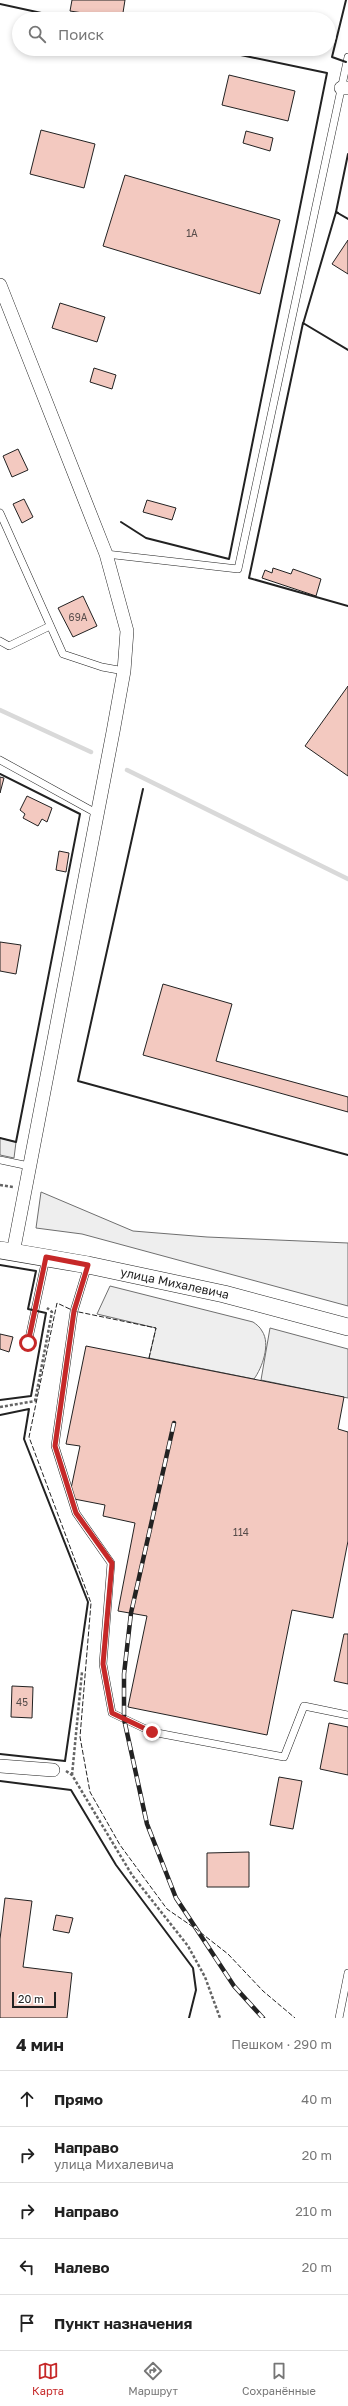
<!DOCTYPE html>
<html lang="ru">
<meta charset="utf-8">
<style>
body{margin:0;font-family:"Golos Text",sans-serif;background:#f2f2f2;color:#222}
.scale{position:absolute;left:12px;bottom:10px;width:44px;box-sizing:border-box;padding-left:4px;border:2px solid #222;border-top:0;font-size:11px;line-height:14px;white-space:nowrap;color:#222;-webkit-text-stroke:3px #fff;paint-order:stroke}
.stop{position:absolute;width:12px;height:12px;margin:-9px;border:3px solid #c62828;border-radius:50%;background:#fff}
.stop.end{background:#c62828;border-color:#fff;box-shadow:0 1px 4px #0008}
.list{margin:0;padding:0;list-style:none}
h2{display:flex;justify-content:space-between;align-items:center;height:52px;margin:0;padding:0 16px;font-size:17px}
h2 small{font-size:13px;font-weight:400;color:#767676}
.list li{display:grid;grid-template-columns:26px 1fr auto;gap:12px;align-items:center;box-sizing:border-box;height:56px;padding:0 16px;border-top:1px solid #e0e0e0}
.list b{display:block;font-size:15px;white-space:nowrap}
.list p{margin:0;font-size:13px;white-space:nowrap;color:#767676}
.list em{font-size:13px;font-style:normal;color:#767676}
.icon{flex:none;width:22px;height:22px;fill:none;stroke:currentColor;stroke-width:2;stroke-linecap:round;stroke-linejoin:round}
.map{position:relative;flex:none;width:348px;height:2018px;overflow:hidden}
.search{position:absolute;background:#fff;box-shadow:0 2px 6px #0003;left:12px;right:12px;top:12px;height:44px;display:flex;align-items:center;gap:10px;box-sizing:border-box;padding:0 14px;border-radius:22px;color:#767676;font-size:15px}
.sheet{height:332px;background:#fff}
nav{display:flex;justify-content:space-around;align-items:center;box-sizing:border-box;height:56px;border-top:1px solid #e0e0e0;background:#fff;font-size:11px;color:#767676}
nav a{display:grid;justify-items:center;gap:2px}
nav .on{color:#c62828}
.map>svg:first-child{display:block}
</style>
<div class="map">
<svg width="348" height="2018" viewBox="0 0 348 2018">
<rect width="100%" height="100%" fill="#fff"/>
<g fill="#eee" stroke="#6f6f6f">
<polygon points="41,1192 133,1231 207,1237 348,1243 348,1306 82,1234 36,1228"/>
<path d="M110,1286L253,1322C256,1324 260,1327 262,1331C271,1344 262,1368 254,1379L149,1358L156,1328L97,1314Z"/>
</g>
<g fill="#ededed" stroke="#6f6f6f">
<polygon points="0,1138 16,1142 14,1158 0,1155"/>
<polygon points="270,1328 348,1349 348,1398 261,1380"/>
</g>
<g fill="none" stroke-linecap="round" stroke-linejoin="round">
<g stroke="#d9d9d9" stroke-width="4.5">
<polyline points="0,710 91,752"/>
<polyline points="127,770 348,879"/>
</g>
</g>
<g fill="#f3c9c0" stroke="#222">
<polygon points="72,0 125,0 122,19 70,11"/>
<polygon points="229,75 295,91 288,121 222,105"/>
<polygon points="41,130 95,144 84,188 30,174"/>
<polygon points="246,131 273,138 270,151 243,143"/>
<polygon points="125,175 280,220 260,294 103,246"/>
<polygon points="348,240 348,274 332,264"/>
<polygon points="60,303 105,317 97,342 52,328"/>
<polygon points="94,368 116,375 112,389 90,382"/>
<polygon points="18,449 28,470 12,477 3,456"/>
<polygon points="24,499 33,517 22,523 13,504"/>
<polygon points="147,500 176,508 172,520 143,512"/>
<polygon points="273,568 291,574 293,569 321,579 316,596 262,578 265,570 272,573"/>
<polygon points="83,596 97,626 73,637 58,608"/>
<polygon points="348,686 348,776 305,746"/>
<polygon points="0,777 4,778 0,793"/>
<polygon points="27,796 52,808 47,822 42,819 38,826 23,818 25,814 20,810"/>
<polygon points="59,851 69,853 66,872 56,870"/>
<polygon points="0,942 21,945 16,974 0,971"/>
<polygon points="163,984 232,1004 216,1061 348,1097 348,1112 143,1055"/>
<polygon points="0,1334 13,1337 9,1352 0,1349"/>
<polygon points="86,1346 344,1397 338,1429 348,1432 348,1541 333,1618 292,1610 267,1735 128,1707 147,1616 118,1611 135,1523 103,1516 105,1505 69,1498 80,1446 66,1444"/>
<polygon points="344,1634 348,1634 348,1684 334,1681"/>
<polygon points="12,1686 33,1687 32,1718 11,1717"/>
<polygon points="329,1723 348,1727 348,1775 320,1769"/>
<polygon points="279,1777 302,1781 293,1829 270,1825"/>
<polygon points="249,1852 249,1887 207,1887 207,1853"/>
<polygon points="5,1898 32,1901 23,1967 72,1973 67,2018 0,2018 0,1939"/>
<polygon points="56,1915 73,1918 69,1933 53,1930"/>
</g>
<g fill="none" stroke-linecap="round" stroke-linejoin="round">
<g stroke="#222" stroke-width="8">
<g id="service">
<polyline points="0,513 63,654 102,667 124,671"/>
<polyline points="106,554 238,569 348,57"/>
<polyline points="0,641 9,646 50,626"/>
<polyline points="0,760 96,813"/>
<polyline points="0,1160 29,1166"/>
<polyline points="88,1265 74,1311 55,1446 76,1513 111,1563 103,1664 112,1713 152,1732 284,1757 304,1706 348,1715"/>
<polyline points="28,1343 46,1258"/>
<polyline points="339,2018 348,1973"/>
</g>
</g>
<g stroke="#222" stroke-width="14">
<g id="minor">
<polyline points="341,88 348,88"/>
<polyline points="0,285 106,554 127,631 124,671 113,732 13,1253"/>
<polyline points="0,1766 53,1770"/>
</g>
</g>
<g stroke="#222" stroke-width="18">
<g id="tertiary">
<path id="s1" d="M0,1250L88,1265L224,1294L348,1327"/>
</g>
</g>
<g stroke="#646464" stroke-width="2.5" stroke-dasharray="3 2" stroke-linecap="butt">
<polyline points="0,1185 13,1187"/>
<polyline points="0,1407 35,1401 52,1312 47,1308"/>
<polyline points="66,1771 72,1775 132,1875 188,1946 205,1977 220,2018"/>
<polyline points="72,1775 82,1672"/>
</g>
<use href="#service" stroke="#fff" stroke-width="7"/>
<use href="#minor" stroke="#fff" stroke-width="13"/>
<use href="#tertiary" stroke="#fff" stroke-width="17"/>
<g stroke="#222" stroke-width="4.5">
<polyline id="rail" points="174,1423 131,1613 124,1674 124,1719 147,1824 176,1898 234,1986 263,2018"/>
</g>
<use href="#rail" stroke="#fff" stroke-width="3" stroke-dasharray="9" stroke-linecap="butt"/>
<polyline stroke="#222" stroke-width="1" stroke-dasharray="5 2" stroke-linecap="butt" points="149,1358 156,1328 74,1311 57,1303 29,1437 91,1603 80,1737 90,1792 120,1845 167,1909 196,1929 228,1954 263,1991 295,2018"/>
<g stroke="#222" stroke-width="2">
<polyline points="346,0 332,57 346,62"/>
<polyline points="0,4 69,19"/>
<polyline points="338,213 336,212 348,154"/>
<polyline points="303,324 336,212 348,219"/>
<polyline points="348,350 303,323 249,578 348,606"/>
<polyline points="121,522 146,538 229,559 327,73 212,49"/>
<polyline points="0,774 80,814 16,1142 0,1138"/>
<polyline points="143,789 78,1081 348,1155"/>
<polyline points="0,1265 36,1271 28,1309 46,1313 31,1396 0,1400"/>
<polyline points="0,1415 29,1409 24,1439 88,1602 65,1761 0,1754"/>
<polyline points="0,1781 71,1790 116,1865 193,1968 196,1990 189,2018"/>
</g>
</g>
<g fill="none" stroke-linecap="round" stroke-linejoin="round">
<polyline stroke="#c62828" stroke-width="5" points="28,1343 46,1257 88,1265 74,1311 55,1446 76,1513 112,1563 103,1664 112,1713 152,1732"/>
</g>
<g text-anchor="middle" stroke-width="3" stroke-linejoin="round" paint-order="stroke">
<g font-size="10" fill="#564c4a">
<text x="192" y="237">1А</text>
<text x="78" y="621">69А</text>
<text x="241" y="1536">114</text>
<text x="22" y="1706">45</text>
</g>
<g font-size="12" fill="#222" stroke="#fff">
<text dy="4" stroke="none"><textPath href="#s1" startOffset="178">улица Михалевича</textPath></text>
</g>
</g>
</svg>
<div class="scale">20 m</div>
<div class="stop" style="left:28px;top:1343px"></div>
<div class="stop end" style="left:152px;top:1732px"></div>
<div class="search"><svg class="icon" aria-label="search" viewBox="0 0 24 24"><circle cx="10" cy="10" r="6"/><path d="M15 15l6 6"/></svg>Поиск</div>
</div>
<section class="sheet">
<h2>4 мин<small>Пешком · 290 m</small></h2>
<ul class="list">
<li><svg class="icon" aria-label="ahead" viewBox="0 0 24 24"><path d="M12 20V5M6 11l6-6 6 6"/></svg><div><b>Прямо</b></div><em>40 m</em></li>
<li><svg class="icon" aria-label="right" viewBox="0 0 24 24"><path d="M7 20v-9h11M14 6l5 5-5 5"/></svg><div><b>Направо</b><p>улица Михалевича</p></div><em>20 m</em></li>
<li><svg class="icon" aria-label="right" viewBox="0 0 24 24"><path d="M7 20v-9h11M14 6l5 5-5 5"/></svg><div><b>Направо</b></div><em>210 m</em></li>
<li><svg class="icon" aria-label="left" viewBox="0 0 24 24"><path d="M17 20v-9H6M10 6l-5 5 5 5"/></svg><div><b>Налево</b></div><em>20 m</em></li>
<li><svg class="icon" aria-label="arrive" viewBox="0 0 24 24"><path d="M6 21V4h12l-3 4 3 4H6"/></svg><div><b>Пункт назначения</b></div></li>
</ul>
</section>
<nav>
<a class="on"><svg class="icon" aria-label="map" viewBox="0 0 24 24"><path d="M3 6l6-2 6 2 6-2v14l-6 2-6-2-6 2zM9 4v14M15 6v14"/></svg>Карта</a>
<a><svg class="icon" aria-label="directions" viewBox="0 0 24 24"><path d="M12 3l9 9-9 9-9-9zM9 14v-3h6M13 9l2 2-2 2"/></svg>Маршрут</a>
<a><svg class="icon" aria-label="saved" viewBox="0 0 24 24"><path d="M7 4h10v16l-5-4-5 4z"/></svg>Сохранённые</a>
</nav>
